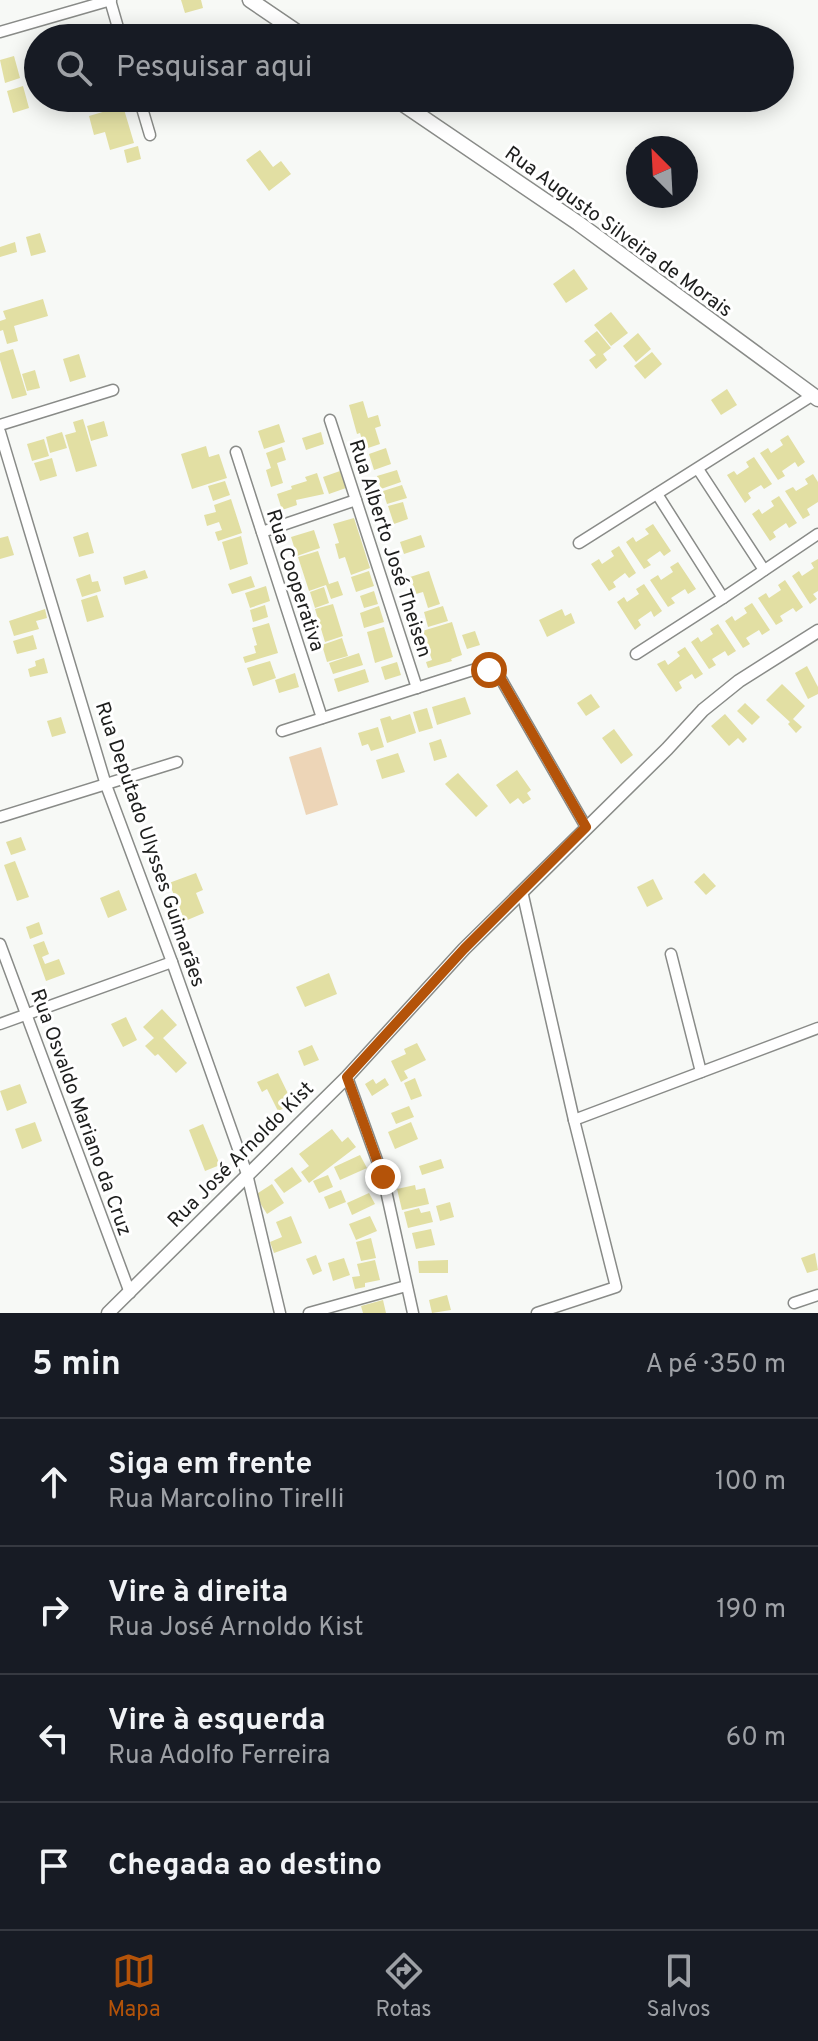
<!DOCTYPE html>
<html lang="pt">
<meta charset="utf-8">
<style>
body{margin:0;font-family:Overpass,sans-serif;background:#20242c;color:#f1f3f6}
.compass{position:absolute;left:626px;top:136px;width:72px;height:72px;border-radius:50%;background:#171b24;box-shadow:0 4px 20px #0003;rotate:336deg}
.stop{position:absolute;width:24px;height:24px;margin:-18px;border:6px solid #b45309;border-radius:50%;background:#fff}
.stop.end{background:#b45309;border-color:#fff;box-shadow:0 2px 8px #0008}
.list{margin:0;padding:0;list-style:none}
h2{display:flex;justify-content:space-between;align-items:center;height:104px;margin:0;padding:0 32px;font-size:34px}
h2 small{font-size:26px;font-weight:400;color:#9ea1a6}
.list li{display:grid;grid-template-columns:52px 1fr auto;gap:24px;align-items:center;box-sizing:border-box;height:128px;padding:0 32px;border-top:2px solid #363941}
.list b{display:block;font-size:30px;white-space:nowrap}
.list p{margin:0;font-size:26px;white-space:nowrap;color:#9ea1a6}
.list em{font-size:26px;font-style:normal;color:#9ea1a6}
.icon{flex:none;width:44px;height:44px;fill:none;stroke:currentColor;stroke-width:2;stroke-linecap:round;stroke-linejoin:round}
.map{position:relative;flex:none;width:818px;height:1313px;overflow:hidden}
.search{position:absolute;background:#171b24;box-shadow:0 4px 20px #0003;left:24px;right:24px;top:24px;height:88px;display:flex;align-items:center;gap:20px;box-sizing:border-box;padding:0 28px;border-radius:44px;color:#9ea1a6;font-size:30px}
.sheet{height:616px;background:#171b24}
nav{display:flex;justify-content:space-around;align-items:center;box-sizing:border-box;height:112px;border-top:2px solid #363941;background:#171b24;font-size:22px;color:#9ea1a6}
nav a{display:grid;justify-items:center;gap:4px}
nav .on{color:#b45309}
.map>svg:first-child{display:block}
</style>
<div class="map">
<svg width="818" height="1313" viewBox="0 0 818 1313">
<rect width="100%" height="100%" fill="#f7f9f6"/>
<polygon fill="#edd5b7" points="321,747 338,805 306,815 289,757"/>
<g fill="#e2dfa3">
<polygon points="181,0 201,0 203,8 185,13"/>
<polygon points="100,29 103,38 71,38 71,37"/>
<polygon points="14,56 20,78 5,83 0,60"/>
<polygon points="23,86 29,108 13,113 7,91"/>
<polygon points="339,98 362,98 364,101 349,112"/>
<polygon points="123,106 134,143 110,150 105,132 94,135 89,116"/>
<polygon points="138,146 141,159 127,163 124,150"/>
<polygon points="260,150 273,167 281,161 291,174 269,191 246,160"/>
<polygon points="40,233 46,252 31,256 26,237"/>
<polygon points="15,242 17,252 0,257 0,247"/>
<polygon points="574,269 588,289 566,303 553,284"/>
<polygon points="43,299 48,316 14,326 18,341 7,344 3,330 0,331 0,321 6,319 3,311"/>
<polygon points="611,312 628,333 611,346 594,325"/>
<polygon points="597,331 611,348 603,354 607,360 596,369 589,360 596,355 584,341"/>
<polygon points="638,333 651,349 636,362 623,346"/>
<polygon points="13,349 27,395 12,399 0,360 0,353"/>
<polygon points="652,352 662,364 645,379 634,366"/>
<polygon points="79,354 86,377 70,382 63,359"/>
<polygon points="35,370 40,388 27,391 22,374"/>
<polygon points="727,389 737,405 721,415 711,400"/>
<polygon points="363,401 368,418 378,415 381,426 375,428 380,444 365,449 360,433 357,434 349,405"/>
<polygon points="83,419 97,466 76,472 65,435 76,432 73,422"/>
<polygon points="104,421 108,436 91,441 87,426"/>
<polygon points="279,424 285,442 264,449 258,431"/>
<polygon points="62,432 67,448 50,453 46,437"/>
<polygon points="321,432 324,444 306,450 302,438"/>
<polygon points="788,435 805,462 798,467 795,462 782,471 785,476 778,480 760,453 768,448 771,453 783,445 780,440"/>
<polygon points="44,439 49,456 32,461 27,444"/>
<polygon points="206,446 209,457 219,454 227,478 192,489 181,454"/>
<polygon points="282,447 286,460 277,463 283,483 271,487 266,470 271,468 266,453"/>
<polygon points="386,448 391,464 374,470 369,454"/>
<polygon points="754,457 772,484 764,489 761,485 748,493 751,498 745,503 727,475 734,471 737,475 749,467 746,462"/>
<polygon points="52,458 57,476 40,481 34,463"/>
<polygon points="397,470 401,482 381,489 377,476"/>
<polygon points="340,471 346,488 329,494 323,477"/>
<polygon points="317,473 324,494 296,500 297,505 282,510 277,494 292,489 291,486 307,481 305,477"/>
<polygon points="813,474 818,482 818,502 807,509 810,515 803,519 785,491 793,487 796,491 808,484 805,479"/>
<polygon points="225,481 230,495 213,501 208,486"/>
<polygon points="402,485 407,498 387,504 383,491"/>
<polygon points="779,496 797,523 789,528 786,523 773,532 776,537 770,541 752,514 759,509 762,514 774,506 771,501"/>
<polygon points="231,499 242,533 218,541 215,532 222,530 219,522 207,526 204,515 216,512 214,505"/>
<polygon points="403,502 408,519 394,524 388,506"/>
<polygon points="354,518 370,568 351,575 345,557 339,559 335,544 339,543 333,524"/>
<polygon points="653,524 671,551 664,556 660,551 647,560 651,565 644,569 626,542 633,537 636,542 649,534 645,529"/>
<polygon points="314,530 320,548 297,556 291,537"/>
<polygon points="88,532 94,553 79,557 73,537"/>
<polygon points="421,535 425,547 404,554 400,542"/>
<polygon points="8,536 14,555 0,559 0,538"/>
<polygon points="241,536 248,564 230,570 222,542"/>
<polygon points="619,546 636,573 629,578 625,573 613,582 616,587 609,591 591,564 599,559 602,564 614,556 611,551"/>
<polygon points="318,551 329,584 338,581 343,595 331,599 326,585 309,591 298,557"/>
<polygon points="818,559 818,591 813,594 817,599 810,604 792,576 799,571 802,576 814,568 811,563"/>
<polygon points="678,562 696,589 688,594 685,589 671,598 675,603 668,607 650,580 658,575 661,580 673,572 670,567"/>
<polygon points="145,570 148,578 125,585 123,577"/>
<polygon points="369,571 374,586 356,592 351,577"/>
<polygon points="429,571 440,604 428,608 423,592 416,594 410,577"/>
<polygon points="90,574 92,582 98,581 101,591 82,597 76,579"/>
<polygon points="251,576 255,587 232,594 228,584"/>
<polygon points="785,580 803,607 796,612 793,608 780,616 783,621 776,625 758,598 766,593 769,598 781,590 778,585"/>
<polygon points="644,584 662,611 654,617 651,611 638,620 641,625 635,630 617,602 624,597 627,602 639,594 636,589"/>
<polygon points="266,586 270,601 250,608 245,593"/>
<polygon points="324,587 329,603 315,608 310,592"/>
<polygon points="374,591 378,604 364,608 360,596"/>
<polygon points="97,595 104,617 87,622 81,600"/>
<polygon points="752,603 770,630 762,635 759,630 746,638 750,644 743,648 725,621 732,616 735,621 747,613 744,608"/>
<polygon points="333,604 343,636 325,642 315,609"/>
<polygon points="265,605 268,617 253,622 250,610"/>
<polygon points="379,606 384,622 364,628 360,613"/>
<polygon points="443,606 448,621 428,627 424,612"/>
<polygon points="45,609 47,618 36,621 39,629 14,636 9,621"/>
<polygon points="562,609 565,616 571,613 575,623 547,637 539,620"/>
<polygon points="452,622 462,655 451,659 452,661 428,668 426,662 432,660 427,646 424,647 419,632"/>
<polygon points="269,623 278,653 245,663 243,657 256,653 254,646 257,645 252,628"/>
<polygon points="718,624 736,651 728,656 725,651 712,659 716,665 709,669 691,642 698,637 701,642 713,634 710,629"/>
<polygon points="384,627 393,657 375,663 367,632"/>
<polygon points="475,631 480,645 467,649 462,635"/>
<polygon points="33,635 37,649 17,654 13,641"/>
<polygon points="342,638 348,656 327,662 322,645"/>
<polygon points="685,647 703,674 695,679 692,674 679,682 682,688 676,692 657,664 665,660 668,665 680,656 677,652"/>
<polygon points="359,653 363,665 333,674 329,663"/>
<polygon points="44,658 48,673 30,677 28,669 36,666 35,661"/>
<polygon points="270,661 276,678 253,686 247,668"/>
<polygon points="397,662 401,675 385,680 381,667"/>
<polygon points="807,666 818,687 818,694 808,699 795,673"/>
<polygon points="365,669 369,682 338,692 334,679"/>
<polygon points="295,673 299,687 279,693 275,680"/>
<polygon points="782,684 805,706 793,719 802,727 796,733 788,724 790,722 766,700"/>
<polygon points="591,694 600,707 586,716 577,703"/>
<polygon points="465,697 471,714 437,725 432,707"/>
<polygon points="745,703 760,717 752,725 737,711"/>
<polygon points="427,708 433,728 419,732 413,712"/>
<polygon points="410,714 416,733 387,743 380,719 390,716 392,720"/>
<polygon points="725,714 747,739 743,743 738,738 729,746 711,726"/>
<polygon points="61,717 66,733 52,737 47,721"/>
<polygon points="378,727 384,747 371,751 368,744 362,746 358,733"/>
<polygon points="614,729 633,755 621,764 602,738"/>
<polygon points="441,739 447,757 434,761 429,743"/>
<polygon points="398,753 405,772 382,779 376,760"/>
<polygon points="517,770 531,790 527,793 531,799 523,804 518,798 510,804 496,785"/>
<polygon points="458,773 488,806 476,817 445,784"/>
<polygon points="21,837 26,850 11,855 6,842"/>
<polygon points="15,861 29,897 17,901 4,865"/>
<polygon points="196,873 203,890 196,893 204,913 185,921 169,883"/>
<polygon points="704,873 716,886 706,895 694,882"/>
<polygon points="653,879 663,899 647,907 637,887"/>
<polygon points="119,890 127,910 108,918 100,898"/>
<polygon points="39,922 43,934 30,939 26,927"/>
<polygon points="44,941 49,954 42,957 45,964 59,959 65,974 46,981 33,945"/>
<polygon points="329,973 337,994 305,1007 296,987"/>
<polygon points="162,1009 177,1025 163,1038 187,1063 176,1073 158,1054 155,1056 145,1046 154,1038 143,1027"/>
<polygon points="126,1017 137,1040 123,1047 111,1024"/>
<polygon points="417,1043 426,1060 404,1071 408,1078 401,1082 391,1061 406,1054 404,1049"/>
<polygon points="312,1045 319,1060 304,1066 298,1051"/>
<polygon points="278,1073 293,1104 278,1111 267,1089 262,1092 257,1082"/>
<polygon points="385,1078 389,1085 372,1096 365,1084 373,1079 376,1084"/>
<polygon points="415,1078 422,1096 411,1100 404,1083"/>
<polygon points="20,1084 27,1103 7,1111 0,1091"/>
<polygon points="409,1106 414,1117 396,1124 391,1113"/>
<polygon points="35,1122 42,1141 22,1149 15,1129"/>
<polygon points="411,1122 418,1139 395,1149 388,1132"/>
<polygon points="203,1124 220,1165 205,1171 189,1130"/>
<polygon points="332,1129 342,1142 348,1137 356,1147 309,1183 301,1172 309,1166 299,1154"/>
<polygon points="360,1155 367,1168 340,1180 334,1167"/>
<polygon points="441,1159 444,1168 422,1175 419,1166"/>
<polygon points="292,1167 302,1181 284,1193 274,1180"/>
<polygon points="328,1175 333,1187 319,1193 313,1181"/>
<polygon points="272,1184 284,1203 267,1214 255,1195"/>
<polygon points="415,1185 416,1190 425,1188 429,1204 402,1210 397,1189"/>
<polygon points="341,1190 346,1202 329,1209 324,1197"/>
<polygon points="369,1193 375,1204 352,1215 347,1203"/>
<polygon points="450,1202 454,1217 440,1221 436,1206"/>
<polygon points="419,1208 421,1213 430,1211 433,1222 408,1228 404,1212"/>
<polygon points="291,1216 302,1243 274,1253 270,1242 282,1237 276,1222"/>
<polygon points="370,1216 377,1231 356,1240 349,1224"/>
<polygon points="431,1229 435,1245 416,1249 412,1233"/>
<polygon points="371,1238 376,1258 361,1261 356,1242"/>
<polygon points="815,1253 818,1270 807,1273 801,1258"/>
<polygon points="316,1255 322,1271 313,1275 306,1259"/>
<polygon points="344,1258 350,1275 333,1281 328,1263"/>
<polygon points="375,1260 380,1280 365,1283 365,1287 355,1289 352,1277 360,1276 357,1264"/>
<polygon points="448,1260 448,1273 419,1273 418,1261"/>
<polygon points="447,1295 451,1310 432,1313 429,1300"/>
<polygon points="383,1300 386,1313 363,1313 361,1306"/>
</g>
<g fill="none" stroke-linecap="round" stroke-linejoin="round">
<g stroke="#898b88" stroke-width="13">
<g id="minor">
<polyline points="110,0 121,38"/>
<polyline points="0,32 111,0"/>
<polyline points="139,98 150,135"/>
<polyline points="330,420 417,688"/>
<polyline points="0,425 113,390"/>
<polyline points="0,432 106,785 172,962 247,1174 280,1313"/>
<polyline points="236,452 322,718"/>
<polyline points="698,469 764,570"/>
<polyline points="657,494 723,598"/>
<polyline points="262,532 356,500"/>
<polyline points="579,543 813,395"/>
<polyline points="636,654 723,598 818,534"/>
<polyline points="282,731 476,669 489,670 501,679 586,827"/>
<polyline points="0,817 177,762"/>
<polyline points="522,891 574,1120 616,1287 537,1313"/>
<polyline points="0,944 130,1293"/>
<polyline points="671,954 701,1072"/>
<polyline points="0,1024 172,962"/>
<polyline points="347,1077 383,1177 413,1313"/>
<polyline points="574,1120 818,1028"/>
<polyline points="794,1303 818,1295"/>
<polyline points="309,1313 406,1286"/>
</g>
</g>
<g stroke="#898b88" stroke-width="15">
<polyline id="tertiary" points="108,1313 347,1077 464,949 667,749 703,710 739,681 818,631"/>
</g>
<g stroke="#898b88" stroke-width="17">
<g id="secondary">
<polyline points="250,0 306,38"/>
<polyline points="394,98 578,223 818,399"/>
</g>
</g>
<use href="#minor" stroke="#fff" stroke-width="10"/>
<use href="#tertiary" stroke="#fff" stroke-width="12"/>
<use href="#secondary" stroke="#fff" stroke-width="14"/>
</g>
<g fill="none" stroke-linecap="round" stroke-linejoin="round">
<polyline stroke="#b45309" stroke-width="10" points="383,1177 347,1077 464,949 586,827 501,679 489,670"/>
</g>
<g text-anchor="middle" stroke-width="6" stroke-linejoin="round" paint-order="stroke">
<g font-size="20" fill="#1d1e1d" stroke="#fff">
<text transform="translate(619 231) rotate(36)" y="7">Rua Augusto Silveira de Morais</text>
<text transform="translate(391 548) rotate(72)" y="7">Rua Alberto José Theisen</text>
<text transform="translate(296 580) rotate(72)" y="7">Rua Cooperativa</text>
<text transform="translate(151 844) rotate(71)" y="7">Rua Deputado Ulysses Guimarães</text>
<text transform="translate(82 1112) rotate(70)" y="7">Rua Osvaldo Mariano da Cruz</text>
<text transform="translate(240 1154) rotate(-45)" y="7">Rua José Arnoldo Kist</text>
</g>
</g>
</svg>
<svg class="compass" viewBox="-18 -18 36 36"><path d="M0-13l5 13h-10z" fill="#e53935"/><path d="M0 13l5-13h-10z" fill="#9ea1a6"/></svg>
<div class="stop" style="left:489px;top:670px"></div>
<div class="stop end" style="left:383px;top:1177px"></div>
<div class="search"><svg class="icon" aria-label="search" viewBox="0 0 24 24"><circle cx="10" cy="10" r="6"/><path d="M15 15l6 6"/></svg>Pesquisar aqui</div>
</div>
<section class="sheet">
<h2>5 min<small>A pé · 350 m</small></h2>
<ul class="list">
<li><svg class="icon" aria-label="ahead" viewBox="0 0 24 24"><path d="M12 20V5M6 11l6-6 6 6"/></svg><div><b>Siga em frente</b><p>Rua Marcolino Tirelli</p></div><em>100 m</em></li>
<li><svg class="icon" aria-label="right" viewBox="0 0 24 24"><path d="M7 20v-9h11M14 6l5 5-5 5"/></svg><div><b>Vire à direita</b><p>Rua José Arnoldo Kist</p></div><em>190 m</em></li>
<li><svg class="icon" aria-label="left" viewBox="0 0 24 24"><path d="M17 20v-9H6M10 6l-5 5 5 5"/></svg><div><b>Vire à esquerda</b><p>Rua Adolfo Ferreira</p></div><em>60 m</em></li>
<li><svg class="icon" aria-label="arrive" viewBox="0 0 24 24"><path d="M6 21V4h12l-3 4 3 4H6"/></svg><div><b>Chegada ao destino</b></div></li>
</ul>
</section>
<nav>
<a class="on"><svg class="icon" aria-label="map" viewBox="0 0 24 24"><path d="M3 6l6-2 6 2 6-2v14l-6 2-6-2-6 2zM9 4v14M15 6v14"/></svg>Mapa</a>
<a><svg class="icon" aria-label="directions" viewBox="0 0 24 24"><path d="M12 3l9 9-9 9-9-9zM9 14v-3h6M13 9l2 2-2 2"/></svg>Rotas</a>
<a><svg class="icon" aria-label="saved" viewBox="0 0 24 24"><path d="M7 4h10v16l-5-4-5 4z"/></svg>Salvos</a>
</nav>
